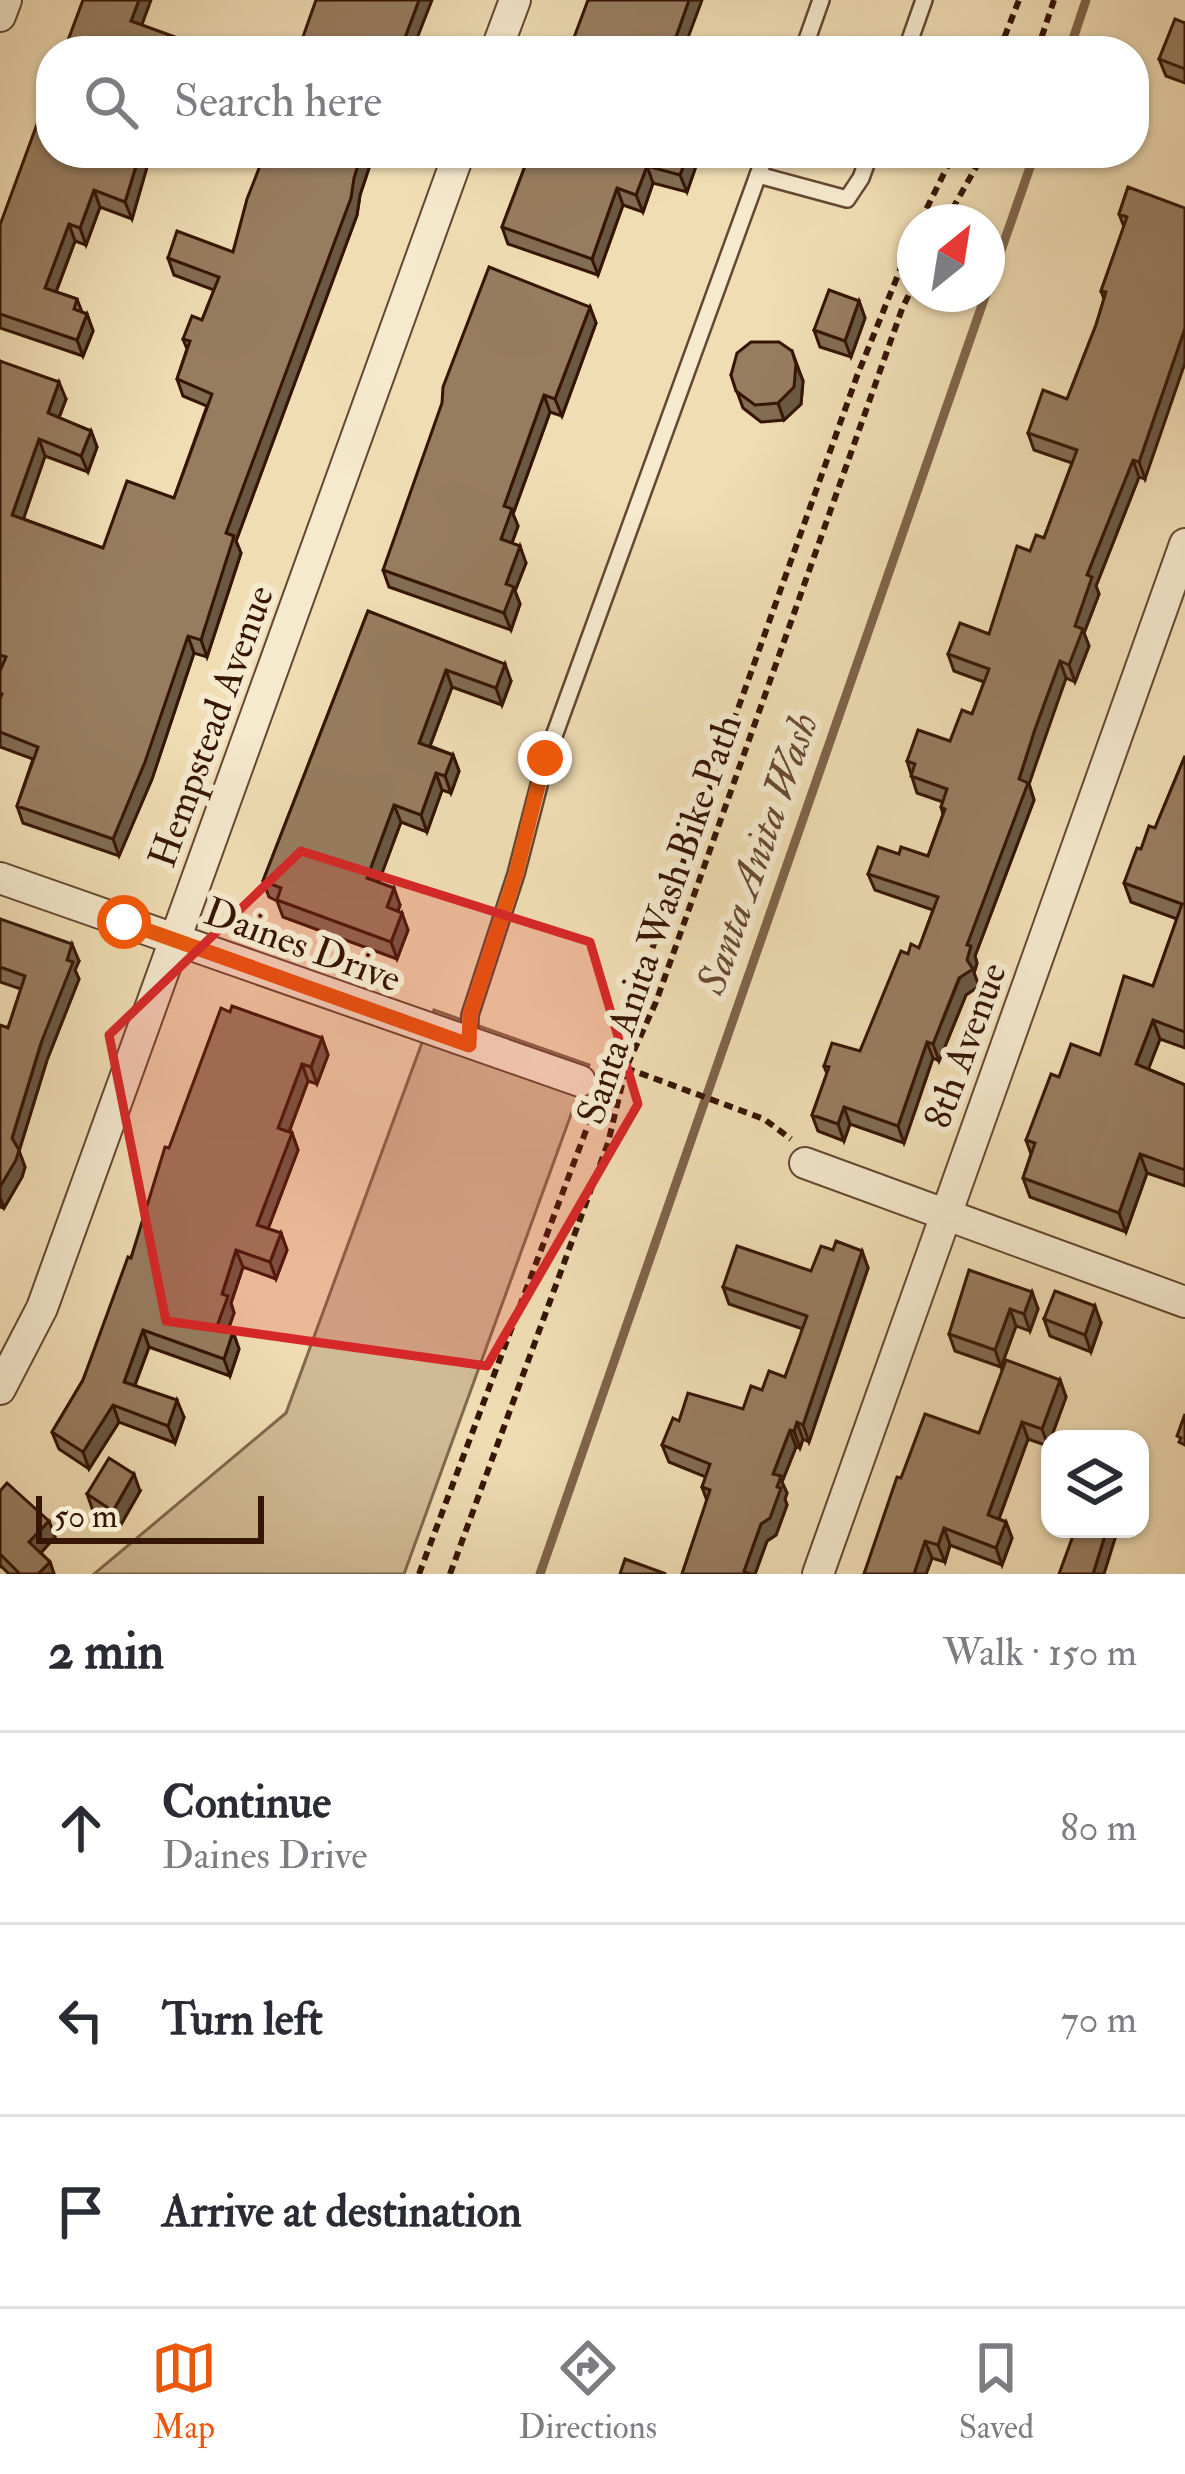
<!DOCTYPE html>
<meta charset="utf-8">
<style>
body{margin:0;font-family:"IM FELL Double Pica",serif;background:#f2f2f3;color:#2b2b33}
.controls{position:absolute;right:36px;bottom:36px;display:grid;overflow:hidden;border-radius:24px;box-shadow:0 3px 9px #0004}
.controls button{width:108px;height:108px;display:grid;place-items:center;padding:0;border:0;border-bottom:3px solid #e1e1e2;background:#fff;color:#2b2b33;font:60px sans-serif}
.compass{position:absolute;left:897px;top:204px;width:108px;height:108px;border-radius:50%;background:#fff;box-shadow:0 3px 9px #0004;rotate:30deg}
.scale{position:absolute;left:36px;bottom:30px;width:228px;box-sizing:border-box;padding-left:12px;border:6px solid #361505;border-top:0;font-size:33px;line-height:42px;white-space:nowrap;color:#361505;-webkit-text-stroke:9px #f5e9ce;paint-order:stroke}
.stop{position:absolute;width:36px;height:36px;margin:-27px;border:9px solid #ea580c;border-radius:50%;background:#fff}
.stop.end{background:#ea580c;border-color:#fff;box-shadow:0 3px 12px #0008}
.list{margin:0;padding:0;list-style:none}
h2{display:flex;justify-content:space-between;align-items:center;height:156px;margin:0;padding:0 48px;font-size:51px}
h2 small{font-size:39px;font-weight:400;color:#7c7c81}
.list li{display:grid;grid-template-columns:78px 1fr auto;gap:36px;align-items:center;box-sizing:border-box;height:192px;padding:0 48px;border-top:3px solid #e1e1e2}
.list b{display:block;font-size:45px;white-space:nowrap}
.list p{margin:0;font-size:39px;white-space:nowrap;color:#7c7c81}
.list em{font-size:39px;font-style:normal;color:#7c7c81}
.icon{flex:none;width:66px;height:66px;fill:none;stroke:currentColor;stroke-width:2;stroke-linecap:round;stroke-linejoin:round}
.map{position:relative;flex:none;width:1185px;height:1574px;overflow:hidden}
.search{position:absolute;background:#fff;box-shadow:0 3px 9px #0004;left:36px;right:36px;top:36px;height:132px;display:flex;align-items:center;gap:30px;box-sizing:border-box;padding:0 42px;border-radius:48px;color:#7c7c81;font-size:45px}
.sheet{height:732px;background:#fff}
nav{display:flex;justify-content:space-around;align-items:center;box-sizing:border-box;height:168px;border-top:3px solid #e1e1e2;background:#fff;font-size:33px;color:#7c7c81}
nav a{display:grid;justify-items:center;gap:6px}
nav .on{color:#ea580c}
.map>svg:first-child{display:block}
</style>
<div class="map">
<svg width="1185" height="1574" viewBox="0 0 1185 1574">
<rect width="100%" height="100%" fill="#f0ddb4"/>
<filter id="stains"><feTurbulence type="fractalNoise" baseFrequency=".00167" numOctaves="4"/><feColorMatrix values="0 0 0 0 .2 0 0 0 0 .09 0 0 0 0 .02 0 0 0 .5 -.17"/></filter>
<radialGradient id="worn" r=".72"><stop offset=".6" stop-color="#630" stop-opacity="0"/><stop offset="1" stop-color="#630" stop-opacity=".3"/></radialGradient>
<polygon fill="#d0bb96" stroke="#83684e" stroke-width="3" points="434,1010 589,1065 404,1574 94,1574 286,1413"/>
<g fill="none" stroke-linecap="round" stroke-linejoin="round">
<g stroke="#80644a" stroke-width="9">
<polyline points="1069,51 1086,0"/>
<polyline points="540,1574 1035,153"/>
</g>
<g stroke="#644731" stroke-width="20">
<g id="lane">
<polyline points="803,51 821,0"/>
<polyline points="906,51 924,0"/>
<polyline points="758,175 847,199 861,178 870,153"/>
<polyline points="469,1042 470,1015 516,874 546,758 766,153"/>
</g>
</g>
<g stroke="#644731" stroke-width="34">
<g id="street">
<polyline points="0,16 6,0"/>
<polyline points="496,51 515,0"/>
<polyline points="0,878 580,1081"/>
<polyline points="805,1163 1185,1302"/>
<polyline points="0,1389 42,1308 459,153"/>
<polyline points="818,1574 1185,544"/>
</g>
</g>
<g stroke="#361505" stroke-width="6" stroke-dasharray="9 6" stroke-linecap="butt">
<polyline points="999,51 1019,0"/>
<polyline points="1037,51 1054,0"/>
<polyline points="920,222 954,153"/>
<polyline points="945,222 984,153"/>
<polyline points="611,1071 626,1068 764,1119 791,1139"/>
<polyline points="607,1075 857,376 915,233"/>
<polyline points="419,1574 596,1104"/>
<polyline points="450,1574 608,1143 626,1068 656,1002 902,309 915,282"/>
</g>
<use href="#lane" stroke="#f5e9ce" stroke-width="15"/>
<use href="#street" stroke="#f5e9ce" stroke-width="30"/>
</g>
<g fill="#826c53" stroke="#361505" stroke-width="3">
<polygon points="1185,23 1185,83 1166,76 1159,59"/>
<polygon points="51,153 151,153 132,219 100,207 86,245 75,241 56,292 77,299 82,312 87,314 93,331 83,356 0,328 0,225"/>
<polygon points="265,153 374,153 360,195 357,215 236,541 241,553 207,657 194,653 152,779 119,856 23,823 17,806 33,759 0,747 0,361 66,399 59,418 91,431 97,447 88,472 45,456 23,519 103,548 174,498 207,406 183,396 177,379 187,349 183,339 202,320 214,290 174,275 168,258 233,252"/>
<polygon points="530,153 691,153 696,166 687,192 653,183 643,212 623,205 598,275 508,244 502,227"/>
<polygon points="1128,187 1145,479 1139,477 1096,586 1099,594 1084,633 1089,646 1075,682 1066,678 1041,746 1029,784 1034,800 975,956 977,963 974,973 979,986 966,995 939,1061 933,1058 904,1143 850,1124 844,1141 818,1131 812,1115 827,1074 824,1066 860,1051 908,954 919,948 933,910 875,890 868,874 899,854 928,856 943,814 941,807 943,802 917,793 907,761 950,741 972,714 984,682 954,671 948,654 989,634 1030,551 1044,538 1072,463 1034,450 1028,433 1067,399 1096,325 1104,299 1101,291 1124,227 1119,214"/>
<polygon points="859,301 865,318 851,357 820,347 814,330"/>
<polygon points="590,307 596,323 562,416 550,412 513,514 518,526 512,543 526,563 515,591 520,604 511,630 389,587 383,570"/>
<polygon points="792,351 803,381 801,404 784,420 761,422 743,408 731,375"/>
<polygon points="368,611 511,681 502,705 452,687 430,746 453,755 459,771 451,793 442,790 427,832 401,822 378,882 400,905 398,911 408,930 397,959 283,917 277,901 269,897 263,881"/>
<polygon points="1185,756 1185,1048 1160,1039 1148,1069 1185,1085 1185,1186 1147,1173 1126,1232 1030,1197 1023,1178 1031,1154 1026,1140 1059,1077 1100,1055 1153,986 1177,919 1131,902 1124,883 1155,828"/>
<polygon points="0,919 79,961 75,970 79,979 47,1060 19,1151 25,1167 22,1177 4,1208 0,1207 0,1025 8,1028 21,989 0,982"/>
<polygon points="322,1038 328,1055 317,1084 308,1081 289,1132 292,1133 298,1150 268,1229 281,1233 287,1250 276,1279 243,1267 231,1303 234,1313 228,1330 233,1332 239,1349 230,1376 149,1347 135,1385 184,1417 175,1443 119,1422 89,1469 59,1449 52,1432 83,1380 131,1258 169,1148"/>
<polygon points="833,1250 862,1251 868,1268 809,1442 803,1439 800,1448 796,1447 782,1482 787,1493 785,1499 787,1505 776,1535 767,1541 755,1574 682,1574 707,1501 702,1487 706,1477 669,1462 662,1445 679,1421 743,1409 762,1390 785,1377 803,1329 729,1304 723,1287 811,1271"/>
<polygon points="1032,1292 1038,1309 1030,1331 1016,1326 1001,1367 955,1351 949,1334"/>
<polygon points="1044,1319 1101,1323 1091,1352 1050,1336"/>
<polygon points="1060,1380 1066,1397 1048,1446 1028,1439 999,1519 1006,1522 1012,1538 1002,1565 950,1545 945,1562 932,1558 926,1574 864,1574 901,1478 979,1433"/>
<polygon points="0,1491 49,1521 55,1537 41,1553 50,1562 54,1574 9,1574 1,1566 0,1568"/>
<polygon points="140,1491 119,1528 93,1511 87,1494"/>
</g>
<g fill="#6a5843" stroke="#361505" stroke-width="3">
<polygon points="139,0 151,0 137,38 131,21"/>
<polygon points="419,0 432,0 412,51 400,51"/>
<polygon points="689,0 702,0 683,51 671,51"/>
<polygon points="140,153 151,153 132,219 125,202"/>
<polygon points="362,153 374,153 360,195 357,215 236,541 241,553 207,657 201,640 226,533"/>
<polygon points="688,153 691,153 696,166 687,192 680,175"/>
<polygon points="647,166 653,183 643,212 636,195"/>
<polygon points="617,188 623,205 598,275 592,259"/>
<polygon points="94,190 100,207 86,245 80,228"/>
<polygon points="69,224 75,241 51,305 45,288"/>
<polygon points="859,301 865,318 851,357 845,341"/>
<polygon points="590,307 596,323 562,416 555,399"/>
<polygon points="87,314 93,331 83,356 77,340"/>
<polygon points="1185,328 1185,363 1145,479 1139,462"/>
<polygon points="796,364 803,381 801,404 784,420 778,403"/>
<polygon points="59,382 66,399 54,430 48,413"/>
<polygon points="544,395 550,412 513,514 518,526 507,556 501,539 504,506"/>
<polygon points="91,431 97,447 88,472 81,456"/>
<polygon points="39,439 45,456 19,532 12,515"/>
<polygon points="1133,460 1139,477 1096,586 1099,594 1084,633 1089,646 1075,682 1069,665 1075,626 1087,575"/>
<polygon points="520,546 526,563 515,591 520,604 511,630 504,613 506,584"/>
<polygon points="188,636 194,653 152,779 119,856 113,839"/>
<polygon points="1060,661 1066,678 1029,784 1034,800 975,956 977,963 974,973 979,986 966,995 939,1061 933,1044 967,960 967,945 1035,729"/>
<polygon points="505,664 511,681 502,705 496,688"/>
<polygon points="446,670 452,687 425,759 419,743"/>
<polygon points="453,755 459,771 451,793 445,776"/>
<polygon points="436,773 442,790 427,832 421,815"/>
<polygon points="394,805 401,822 374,895 367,878"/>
<polygon points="394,888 400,905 393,924 387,907"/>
<polygon points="402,913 408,930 397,959 391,942"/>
<polygon points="72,944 79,961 75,970 79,979 47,1060 19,1151 25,1167 22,1177 4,1208 0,1197 0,1187 12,1138"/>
<polygon points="1153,1020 1160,1039 1143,1083 1136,1064"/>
<polygon points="322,1038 328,1055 317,1084 311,1067"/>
<polygon points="927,1042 933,1058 904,1143 898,1126"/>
<polygon points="302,1064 308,1081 284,1145 278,1128"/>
<polygon points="844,1107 850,1124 844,1141 838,1124"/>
<polygon points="292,1133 298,1150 263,1242 257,1225"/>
<polygon points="1140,1154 1147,1173 1126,1232 1119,1213"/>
<polygon points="281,1233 287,1250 276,1279 270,1262"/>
<polygon points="236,1250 243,1267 231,1303 234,1313 223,1343 217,1326 222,1294"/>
<polygon points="862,1251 868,1268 809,1442 803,1425"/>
<polygon points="1032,1292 1038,1309 1030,1331 1024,1314"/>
<polygon points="1095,1306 1101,1323 1091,1352 1085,1335"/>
<polygon points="1010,1309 1016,1326 1001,1367 995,1350"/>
<polygon points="143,1330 149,1347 130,1398 124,1382"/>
<polygon points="233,1332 239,1349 230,1376 224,1359"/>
<polygon points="1060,1380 1066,1397 1048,1446 1042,1429"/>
<polygon points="177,1400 184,1417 175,1443 168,1426"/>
<polygon points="113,1405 119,1422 89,1469 83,1452"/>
<polygon points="797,1422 803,1439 800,1448 794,1431"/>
<polygon points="1022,1422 1028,1439 994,1532 988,1515"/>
<polygon points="790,1430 796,1447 782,1482 787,1493 785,1499 787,1505 776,1535 767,1541 755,1574 745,1574 744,1571 761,1524 773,1474"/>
<polygon points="134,1474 140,1491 119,1528 113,1511"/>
<polygon points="49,1521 55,1537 35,1559 29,1542"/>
<polygon points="1006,1522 1012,1538 1002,1565 996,1548"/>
<polygon points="944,1528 950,1545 945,1562 938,1545"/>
<polygon points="1107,1529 1118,1529 1104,1574 1093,1574"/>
<polygon points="925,1541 932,1558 926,1574 914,1574"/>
<polygon points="50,1562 54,1574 38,1574"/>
</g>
<g fill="#977d60" stroke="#361505" stroke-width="3">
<polygon points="83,0 139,0 131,21 186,41 183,51 64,51"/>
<polygon points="316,0 419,0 400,51 298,51"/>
<polygon points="588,0 689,0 671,51 569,51"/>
<polygon points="1175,19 1185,23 1185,69 1159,59"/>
<polygon points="51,86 51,153 140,153 125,202 94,190 80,228 69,224 45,288 77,299 74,309 87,314 77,340 0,314 0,225"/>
<polygon points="265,153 362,153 354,178 351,198 226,533 234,536 201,640 188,636 145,762 113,839 17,806 38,747 0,732 0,699 2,694 0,693 0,671 6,657 0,655 0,361 59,382 48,413 91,431 81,456 39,439 12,515 103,548 127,481 174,498 212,394 177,379 190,341 183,339 192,316 202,320 219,277 168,258 177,231 233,252 247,199"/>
<polygon points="530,153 688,153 680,175 647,166 636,195 617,188 592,259 502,227"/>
<polygon points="1128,187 1185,208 1185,328 1139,462 1133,460 1087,575 1092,577 1075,626 1083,629 1069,665 1060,661 1035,729 1019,779 1028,783 967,945 971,946 967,960 973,969 959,978 933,1044 927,1042 898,1126 844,1107 838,1124 812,1115 829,1067 824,1066 832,1043 860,1051 901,951 908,954 911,944 919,948 938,897 868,874 878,847 899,854 901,847 928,856 945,809 941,807 947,789 911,776 915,764 907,761 918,730 950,741 962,710 972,714 989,669 948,654 960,623 989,634 1017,546 1030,551 1036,535 1044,538 1077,450 1028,433 1043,390 1067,399 1096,325 1106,292 1101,291 1127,217 1119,214"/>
<polygon points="489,267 590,307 555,399 544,395 504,506 512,509 501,539 520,546 506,584 514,587 504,613 383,570 442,403 443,387"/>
<polygon points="829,290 859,301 845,341 814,330"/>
<polygon points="751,342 779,342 792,351 796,364 794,387 778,403 755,405 736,391 731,375 737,353"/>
<polygon points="368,611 505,664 496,688 446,670 419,743 453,755 445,776 436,773 421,815 394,805 367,878 394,888 387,907 402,913 391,942 277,900 281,888 263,881"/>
<polygon points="1185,756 1185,1032 1153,1020 1136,1064 1185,1085 1185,1170 1140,1154 1119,1213 1023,1178 1035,1143 1026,1140 1051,1074 1059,1077 1071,1044 1100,1055 1124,976 1153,986 1182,904 1124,883 1137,848 1141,849 1149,826 1155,828"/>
<polygon points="0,919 72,944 67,960 73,962 41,1043 12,1138 19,1150 16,1160 0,1187 0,1025 8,1028 25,976 0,967"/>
<polygon points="232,1006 322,1038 311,1067 302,1064 278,1128 292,1133 257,1225 281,1233 270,1262 236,1250 222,1294 228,1296 217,1326 233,1332 224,1359 143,1330 124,1382 177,1400 168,1426 113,1405 83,1452 52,1432 83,1380 128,1257 131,1258 165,1147 169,1148 221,1008 230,1012"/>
<polygon points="836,1241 862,1251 803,1425 797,1422 794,1431 790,1430 773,1474 781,1476 777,1487 781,1488 770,1518 761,1524 744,1571 750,1574 682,1574 710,1490 702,1487 710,1464 662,1445 673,1418 679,1421 688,1393 743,1409 751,1386 762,1390 769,1371 785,1377 807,1316 723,1287 737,1246 811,1271 821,1246 833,1250"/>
<polygon points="969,1270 1032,1292 1024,1314 1010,1309 995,1350 949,1334"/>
<polygon points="1055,1291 1095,1306 1085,1335 1044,1319"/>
<polygon points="1006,1360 1060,1380 1042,1429 1022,1422 988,1515 1006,1522 996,1548 944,1528 938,1545 925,1541 914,1574 864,1574 897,1477 901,1478 925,1414 979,1433"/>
<polygon points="1185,1414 1185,1445 1179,1442 1181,1438 1177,1436"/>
<polygon points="109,1458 134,1474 113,1511 87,1494"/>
<polygon points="7,1483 49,1521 29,1542 50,1562 38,1574 20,1574 0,1554 0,1491"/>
<polygon points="1064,1529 1107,1529 1093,1574 1059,1574 1074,1533"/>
<polygon points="625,1559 666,1574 620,1574"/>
</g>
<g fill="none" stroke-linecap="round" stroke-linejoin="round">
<polyline stroke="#ea580c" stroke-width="15" points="124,922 469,1045 470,1015 516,874 545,758"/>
</g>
<path fill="#d62828" fill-opacity="0.2" stroke="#d62828" stroke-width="9" stroke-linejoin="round" d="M301,851L590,942L638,1104L487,1366L166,1321L109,1035Z"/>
<g text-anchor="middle" stroke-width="12" stroke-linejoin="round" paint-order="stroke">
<g font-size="39" fill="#361505" stroke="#f5e9ce">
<text transform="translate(210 726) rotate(-70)" y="14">Hempstead Avenue</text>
<text transform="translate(658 919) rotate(-71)" y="14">Santa Anita Wash Bike Path</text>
<text transform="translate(303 944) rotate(20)" y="14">Daines Drive</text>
<text transform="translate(964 1045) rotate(-70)" y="14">8th Avenue</text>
</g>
<g font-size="42" font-style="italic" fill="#674a33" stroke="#f5e9ce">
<text transform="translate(756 853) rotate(-71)" y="15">Santa Anita Wash</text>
</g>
</g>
<rect width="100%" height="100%" filter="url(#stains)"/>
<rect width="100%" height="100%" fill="url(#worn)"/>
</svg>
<div class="controls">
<button><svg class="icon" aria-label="layers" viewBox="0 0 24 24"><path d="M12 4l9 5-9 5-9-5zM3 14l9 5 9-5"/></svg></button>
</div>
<svg class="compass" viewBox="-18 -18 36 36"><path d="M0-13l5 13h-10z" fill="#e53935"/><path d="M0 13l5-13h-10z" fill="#7c7c81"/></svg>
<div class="scale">50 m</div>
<div class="stop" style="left:124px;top:922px"></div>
<div class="stop end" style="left:545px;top:758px"></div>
<div class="search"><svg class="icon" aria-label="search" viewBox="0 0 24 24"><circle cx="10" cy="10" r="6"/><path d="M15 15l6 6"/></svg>Search here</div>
</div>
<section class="sheet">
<h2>2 min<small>Walk · 150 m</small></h2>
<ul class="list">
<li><svg class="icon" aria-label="ahead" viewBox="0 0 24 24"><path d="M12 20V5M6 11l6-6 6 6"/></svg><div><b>Continue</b><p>Daines Drive</p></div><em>80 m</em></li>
<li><svg class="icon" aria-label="left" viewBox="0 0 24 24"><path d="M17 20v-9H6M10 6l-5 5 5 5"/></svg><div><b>Turn left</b></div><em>70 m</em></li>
<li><svg class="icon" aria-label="arrive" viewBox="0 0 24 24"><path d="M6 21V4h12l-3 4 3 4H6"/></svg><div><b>Arrive at destination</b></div></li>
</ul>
</section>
<nav>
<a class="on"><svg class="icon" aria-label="map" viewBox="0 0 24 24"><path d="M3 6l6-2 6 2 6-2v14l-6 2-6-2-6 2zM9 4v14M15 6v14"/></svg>Map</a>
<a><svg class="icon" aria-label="directions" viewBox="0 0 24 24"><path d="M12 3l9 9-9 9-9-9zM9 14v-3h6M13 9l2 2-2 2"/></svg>Directions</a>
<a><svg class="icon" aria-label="saved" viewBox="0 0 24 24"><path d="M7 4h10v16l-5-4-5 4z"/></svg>Saved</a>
</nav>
